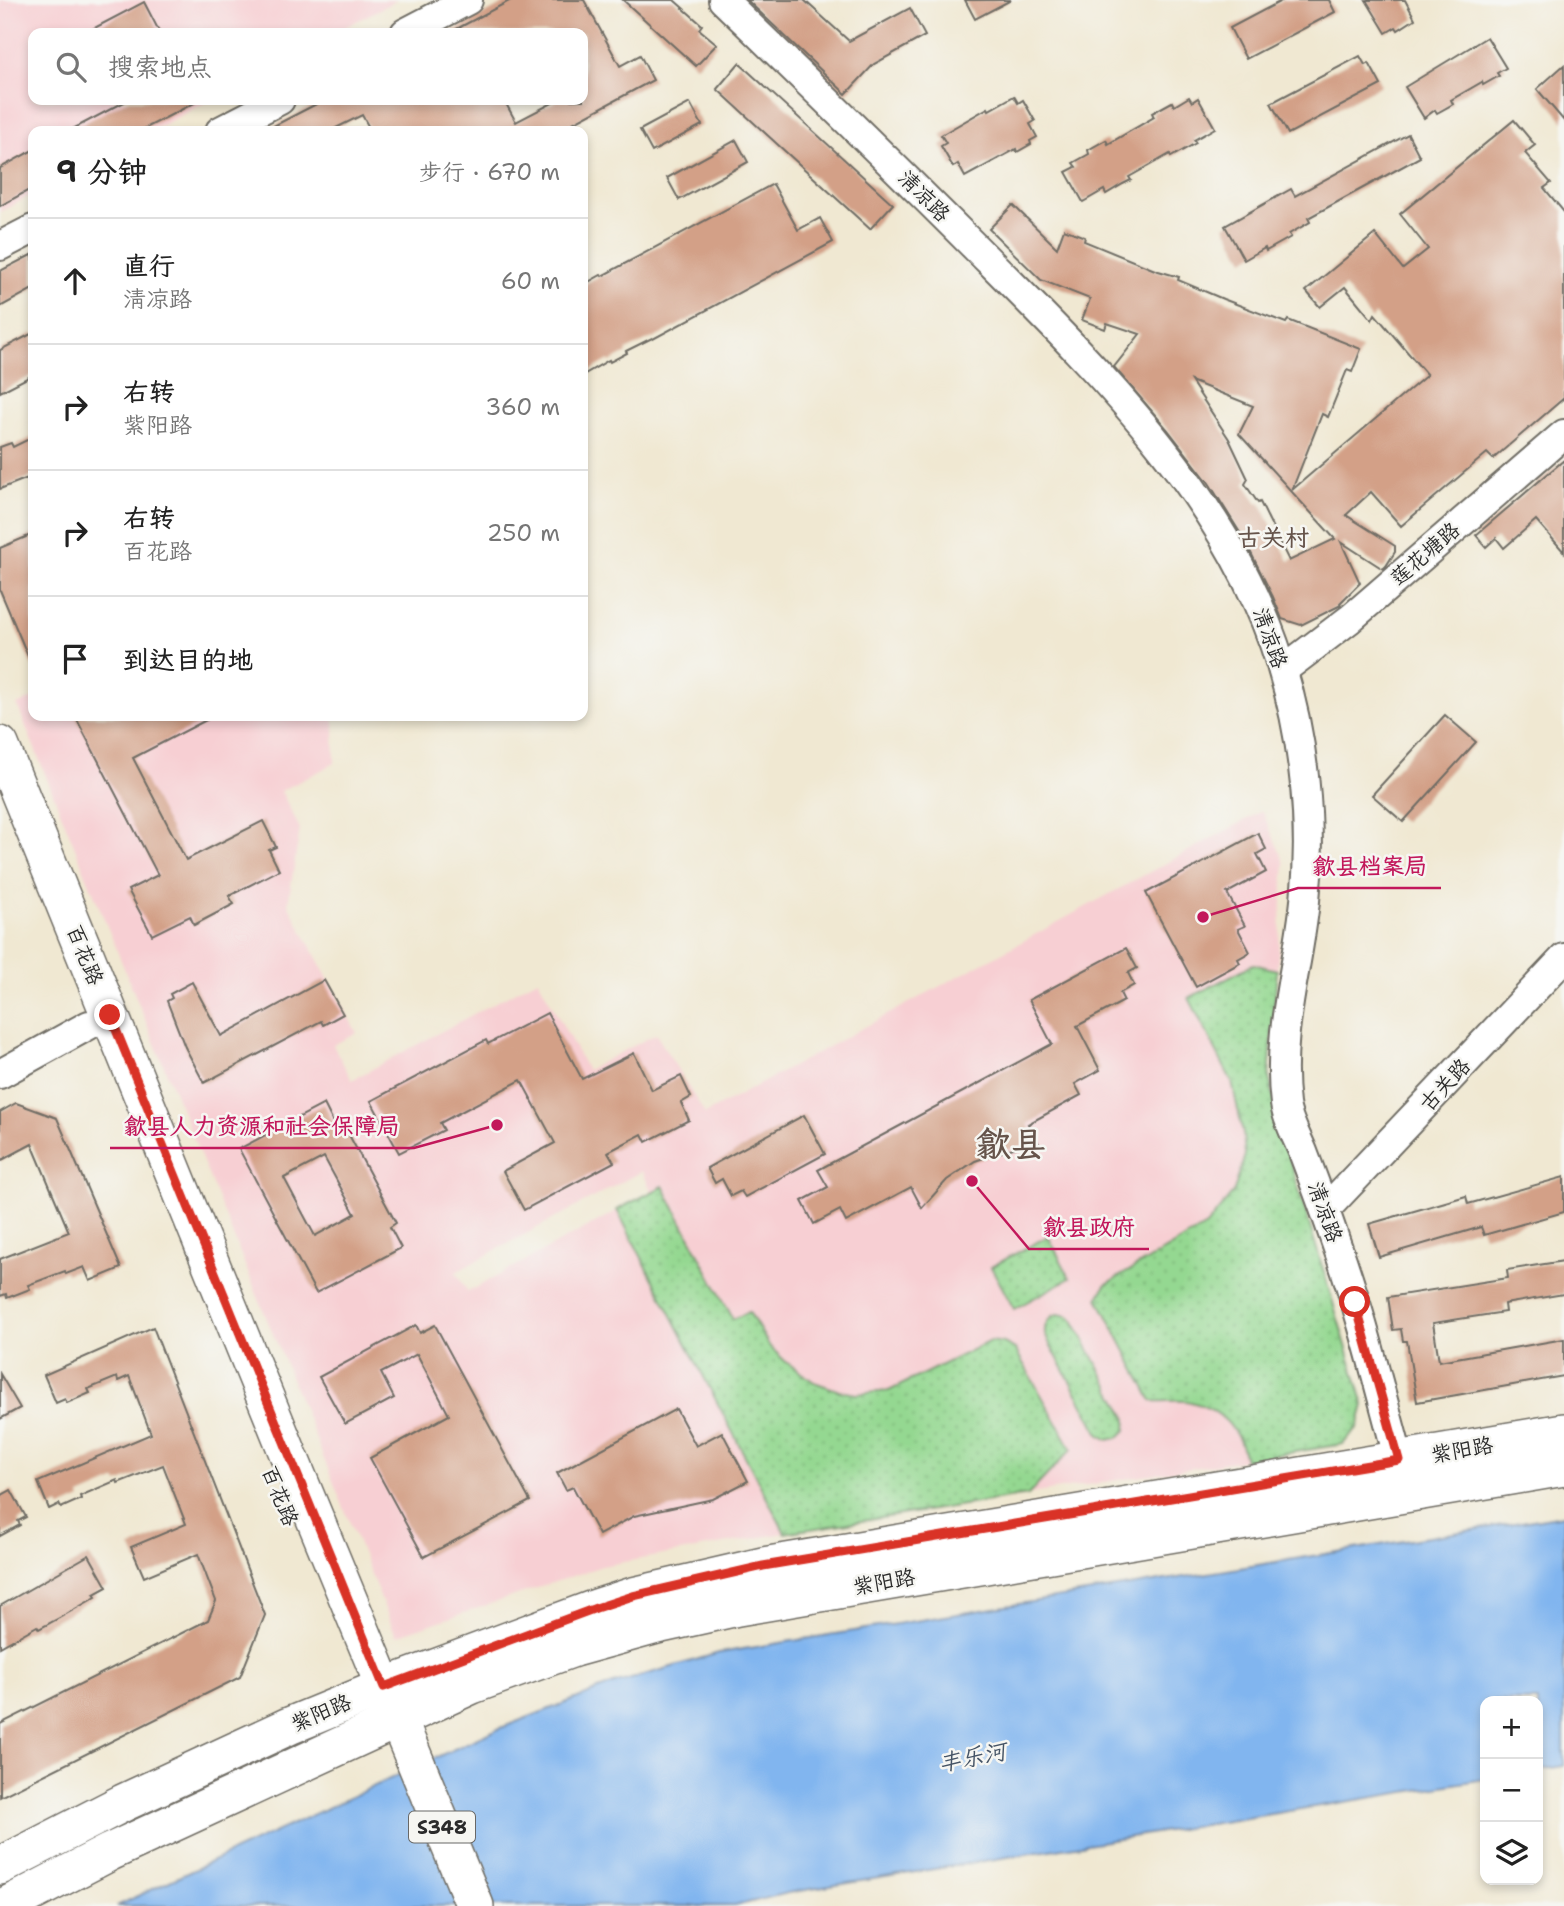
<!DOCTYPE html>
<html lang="zh">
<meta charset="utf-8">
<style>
body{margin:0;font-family:"Shantell Sans","LXGW WenKai TC",sans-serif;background:#f6f6f6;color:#222}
.controls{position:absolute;right:21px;bottom:21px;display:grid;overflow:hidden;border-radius:14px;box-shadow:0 4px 10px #0003}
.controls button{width:63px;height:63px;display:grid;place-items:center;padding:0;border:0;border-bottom:2px solid #e0e0e0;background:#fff;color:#222;font:35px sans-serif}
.stop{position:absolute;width:21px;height:21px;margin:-16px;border:5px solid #d93025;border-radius:50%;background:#fff}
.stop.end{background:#d93025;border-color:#fff;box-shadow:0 2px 7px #0008}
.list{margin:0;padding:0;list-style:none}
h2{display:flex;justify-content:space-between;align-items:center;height:91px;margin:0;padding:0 28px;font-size:30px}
h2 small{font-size:23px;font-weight:400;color:#767676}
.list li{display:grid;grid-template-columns:46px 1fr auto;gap:21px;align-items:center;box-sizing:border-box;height:126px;padding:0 28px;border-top:2px solid #e0e0e0}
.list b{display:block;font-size:26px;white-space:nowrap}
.list p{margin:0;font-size:23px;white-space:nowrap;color:#767676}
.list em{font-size:23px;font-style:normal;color:#767676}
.icon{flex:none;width:38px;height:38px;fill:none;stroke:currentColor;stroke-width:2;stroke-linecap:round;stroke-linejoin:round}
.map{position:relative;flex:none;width:1564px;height:1906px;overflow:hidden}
.search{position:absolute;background:#fff;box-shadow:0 4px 10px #0003;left:28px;top:28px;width:560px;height:77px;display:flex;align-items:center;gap:18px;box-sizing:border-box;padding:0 24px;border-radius:14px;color:#767676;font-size:26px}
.panel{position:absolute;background:#fff;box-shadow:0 4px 10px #0003;left:28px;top:126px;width:560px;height:595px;border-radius:14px}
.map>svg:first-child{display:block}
</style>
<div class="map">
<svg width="1564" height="1906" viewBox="0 0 1564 1906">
<defs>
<pattern id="grass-dots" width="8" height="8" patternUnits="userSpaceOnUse" patternTransform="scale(1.75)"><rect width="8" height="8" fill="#94d891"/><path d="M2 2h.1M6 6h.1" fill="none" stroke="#80ba7d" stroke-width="1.8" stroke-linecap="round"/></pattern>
</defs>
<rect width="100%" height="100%" fill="#f6f6f2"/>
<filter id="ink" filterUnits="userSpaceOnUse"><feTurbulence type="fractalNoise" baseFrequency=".0143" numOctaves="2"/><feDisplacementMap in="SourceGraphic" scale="14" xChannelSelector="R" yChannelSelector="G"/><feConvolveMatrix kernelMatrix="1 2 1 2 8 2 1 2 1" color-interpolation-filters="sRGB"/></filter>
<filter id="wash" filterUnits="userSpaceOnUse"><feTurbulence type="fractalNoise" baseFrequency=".00686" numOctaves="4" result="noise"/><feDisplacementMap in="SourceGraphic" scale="28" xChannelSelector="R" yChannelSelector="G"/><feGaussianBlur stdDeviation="1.57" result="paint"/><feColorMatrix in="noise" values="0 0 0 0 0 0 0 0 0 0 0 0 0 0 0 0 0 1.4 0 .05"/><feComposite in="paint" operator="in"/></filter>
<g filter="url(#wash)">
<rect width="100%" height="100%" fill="#f0e8d2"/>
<g fill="#f7cfd3" fill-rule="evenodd">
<polygon points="0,0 397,0 334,33 33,33 33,100 210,100 151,131 33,131 33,194 0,212"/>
<path d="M33,698V716H331L334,721L335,763L281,791L300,829L288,904L357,1033L333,1045L352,1080L538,979L587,1070L656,1034L705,1114L1262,811L1285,863L1269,1078L1289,1157L1364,1405L1358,1427L1343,1444L785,1533L602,1566L396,1636L17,705ZM642,1171L652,1192L468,1292L456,1272Z"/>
</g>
<g fill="url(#grass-dots)" stroke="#60825e" stroke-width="2">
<path d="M1253,964L1277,970L1269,1078L1289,1157L1364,1405L1358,1427L1343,1444L1245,1460C1240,1430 1221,1409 1191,1402C1180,1399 1164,1402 1152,1401L1098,1298L1105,1285L1206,1226L1234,1191L1245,1155L1243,1134L1232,1082L1189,998Z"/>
<polygon points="663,1186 733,1319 749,1312 770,1347 785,1361 814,1382 840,1391 856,1394 889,1391 990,1341 1004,1343 1015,1349 1072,1449 1028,1495 785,1533 617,1210"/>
<polygon points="1048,1236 1070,1278 1014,1309 991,1267"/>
<path d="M1058,1314L1069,1316L1073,1320L1127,1419L1126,1430L1118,1438L1108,1440L1099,1434L1045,1335C1044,1324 1048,1317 1058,1314Z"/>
</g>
<polygon fill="#81b5ef" stroke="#56708d" stroke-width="2" points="1564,1515 1564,1766 1538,1770 1538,1701 1485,1701 1485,1779 787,1893 735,1906 116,1906 493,1731 614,1684 719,1653"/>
<g id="blocks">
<g fill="#d3a087" fill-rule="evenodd">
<polygon points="511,0 584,0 620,66 640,55 653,80 558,131 371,131 362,115 330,131 264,131 324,100 504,100 516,122 558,100 583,100 583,33 449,33"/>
<polygon points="623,0 674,0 702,25 699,29 717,44 696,66"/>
<polygon points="747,0 804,0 849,41 910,8 925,36 874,64 846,94"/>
<polygon points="965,0 1011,0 975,19"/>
<polygon points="1283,0 1329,0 1335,12 1246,59 1230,28"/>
<polygon points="1366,0 1405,0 1415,19 1398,30 1396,27 1386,33"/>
<polygon points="144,2 160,33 85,33"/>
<polygon points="1487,37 1506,68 1497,73 1499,76 1483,85 1482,82 1451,100 1453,104 1437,113 1435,110 1424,118 1405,87"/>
<polygon points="1360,56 1365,65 1369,63 1381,85 1288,134 1271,103"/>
<polygon points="739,63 893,204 870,229 717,89"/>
<polygon points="1564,65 1564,121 1537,89"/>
<polygon points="1014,96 1018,103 1023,100 1035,121 1030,124 1037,137 1030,141 1031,144 1017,152 1016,149 965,177 958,164 953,167 941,146 946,143 941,135 988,108 989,110"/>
<polygon points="1189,97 1192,102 1198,98 1215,128 1194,140 1196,143 1171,157 1170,154 1129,177 1131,180 1123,184 1106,194 1104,190 1083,202 1066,172 1076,167 1073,163 1089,154 1088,150 1106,140 1108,144 1154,117 1152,113 1172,102 1174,106"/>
<polygon points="128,100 200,100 140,131 69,131"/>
<polygon points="690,103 702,125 652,152 640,130"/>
<path d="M1514,120L1535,145L1525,153L1551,183L1544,188L1564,212V398L1493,459L1487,453L1401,526L1371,492L1346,515L1395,546V552L1386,566L1383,569L1341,542L1360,583L1340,603L1341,605L1301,625L1282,619L1273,597L1244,539L1209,483L1168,430L1114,367L1140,334L1107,323L1105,329L1082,320L1090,299L1041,280L989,229L1013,205L1057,248L1064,229L1085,237L1084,241L1155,270L1179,277L1178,280L1223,299L1286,323L1288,320L1361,349L1352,372L1347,370L1328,417L1322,414L1292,490L1427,375L1375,314L1372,320L1345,287L1320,307L1306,291L1375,234L1403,269L1428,249L1400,214ZM1191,381L1253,406L1239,434L1335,539L1289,561L1260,502L1258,503L1245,484L1248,479L1229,439Z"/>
<polygon points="1408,134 1420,157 1308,218 1310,222 1289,234 1291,237 1266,251 1265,248 1244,260 1225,226 1291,189 1295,196"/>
<polygon points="736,140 748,162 679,200 667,178"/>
<polygon points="33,150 33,188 0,206 0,168"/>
<polygon points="773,184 798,230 820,218 833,242 653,339 652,338 626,351 627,353 610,362 609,360 583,375 583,285 601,275 602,276"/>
<polygon points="33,254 33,289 0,307 0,271"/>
<polygon points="33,333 33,375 0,392 0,350"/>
<polygon points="33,437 33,476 0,489 0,447 11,443 13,447"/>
<polygon points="1564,460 1564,552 1536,520 1504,548 1496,538 1486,547 1476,535"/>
<polygon points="33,534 33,668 0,590 0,548"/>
<polygon points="1445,715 1476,742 1403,822 1372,795"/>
<polygon points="75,716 214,716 133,758 186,860 263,821 276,847 269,850 279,870 229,896 234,904 194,925 190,916 152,935 128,890 158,875"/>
<polygon points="1258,833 1266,849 1257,854 1266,872 1227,893 1245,926 1238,929 1250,952 1238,959 1240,963 1196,987 1146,893"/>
<polygon points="1126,948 1137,968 1128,973 1134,985 1120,993 1124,1001 1077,1026 1100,1070 1075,1084 1081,1095 1028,1124 1039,1144 1013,1148 975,1161 947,1180 922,1208 911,1187 846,1222 840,1210 814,1224 802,1201 828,1187 818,1170 1052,1044 1029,1000"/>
<polygon points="324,980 343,1014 323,1025 321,1021 204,1083 185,1047 167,1001 172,998 170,994 192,982 221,1036"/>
<polygon points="547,1013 582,1079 634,1053 652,1090 681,1076 691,1097 681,1103 689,1120 646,1142 642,1134 608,1152 614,1162 524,1210 503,1171 555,1143 521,1080 440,1123 444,1130 399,1153 371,1101 486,1040 488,1044"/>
<polygon points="16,1103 57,1118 121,1268 90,1281 84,1267 66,1274 65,1271 28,1285 30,1289 7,1298 6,1294 0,1296 0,1259 69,1232 32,1144 0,1161 0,1112"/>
<path d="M324,1104L334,1124L341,1120L396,1223L390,1227L401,1248L316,1293L239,1149ZM324,1157L355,1214L315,1236L284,1178Z"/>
<polygon points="804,1115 825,1154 745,1197 741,1191 731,1196 722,1179 715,1183 707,1168"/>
<polygon points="1564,1177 1564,1212 1484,1235 1481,1227 1379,1257 1369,1224 1466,1196 1468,1204"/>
<polygon points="1564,1261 1564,1294 1504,1304 1505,1312 1433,1323 1439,1361 1564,1339 1564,1376 1417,1402 1407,1341 1403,1341 1401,1329 1393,1330 1388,1297 1508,1278 1507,1270"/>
<polygon points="416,1325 420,1333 435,1325 530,1501 424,1557 370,1458 449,1415 417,1354 381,1373 394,1398 345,1424 319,1377"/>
<polygon points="153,1327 265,1615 240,1677 0,1797 0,1724 208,1620 216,1601 198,1554 144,1577 131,1547 186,1524 163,1465 118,1483 117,1480 80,1496 81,1499 61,1508 59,1504 49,1509 38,1482 151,1434 129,1376 118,1381 117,1377 88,1389 90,1393 67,1403 65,1399 56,1403 44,1375"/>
<polygon points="0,1374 20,1408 0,1419"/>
<polygon points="676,1409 696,1446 722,1432 748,1481 713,1499 634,1516 599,1535 573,1487 566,1490 557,1473"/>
<polygon points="11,1490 26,1517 18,1521 20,1525 0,1536 0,1496"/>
<polygon points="89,1555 107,1587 94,1594 96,1597 61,1617 39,1629 37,1626 0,1647 0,1606"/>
</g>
</g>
</g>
<g filter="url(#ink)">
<use href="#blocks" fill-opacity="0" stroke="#706d65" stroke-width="2"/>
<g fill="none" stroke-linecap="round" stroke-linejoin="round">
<g stroke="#706d65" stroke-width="32">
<g id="minor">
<path d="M723,0C809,83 894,166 978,250C1099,371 1230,498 1281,665C1304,739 1313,824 1305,901C1298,970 1276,1033 1285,1104C1287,1120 1297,1137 1303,1152C1314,1181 1325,1210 1335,1240C1361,1312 1379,1387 1399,1460"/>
<polyline points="405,33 468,0"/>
<polyline points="220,131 280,100"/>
<polyline points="0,246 33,229"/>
<polyline points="1283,670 1350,619 1564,434"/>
<polyline points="0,1074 89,1025"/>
<polyline points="1325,1210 1564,958"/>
</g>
</g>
<g stroke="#706d65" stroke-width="40">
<g id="major">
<polyline points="0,745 289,1456 475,1906"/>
<polyline points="0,1866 123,1803 289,1726 384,1687 596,1608 633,1596 763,1566 1564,1432"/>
<polyline points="6,1906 110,1852 472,1685 574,1648 657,1625 738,1607 1564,1467"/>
</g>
</g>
<use href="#minor" stroke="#fff" stroke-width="28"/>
<use href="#major" stroke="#fff" stroke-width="37"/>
</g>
</g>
<g fill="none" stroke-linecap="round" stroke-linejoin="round" filter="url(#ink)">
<polyline stroke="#d93025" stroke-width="9" points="110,1015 384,1687 596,1608 633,1596 763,1566 1399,1460 1355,1302"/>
</g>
<g text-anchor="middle" stroke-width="5" stroke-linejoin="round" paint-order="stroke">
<rect fill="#f6f6f2" stroke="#686867" stroke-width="2" x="409" y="1811.5" width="66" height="31" rx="5"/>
<g font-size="19" font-weight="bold" fill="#2b2b2b">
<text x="442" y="1834">S348</text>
</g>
<g font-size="21" fill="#2b2b2b" stroke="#f6f6f2">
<text transform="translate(924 196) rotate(45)" y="7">清凉路</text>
<text transform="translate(1425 554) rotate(-41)" y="7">莲花塘路</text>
<text transform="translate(1270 638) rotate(70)" y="7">清凉路</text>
<text transform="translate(85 955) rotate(68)" y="7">百花路</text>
<text transform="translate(1445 1085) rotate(-47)" y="7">古关路</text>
<text transform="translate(1325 1212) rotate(70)" y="7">清凉路</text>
<text transform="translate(1462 1450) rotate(-10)" y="7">紫阳路</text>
<text transform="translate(280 1496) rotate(68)" y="7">百花路</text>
<text transform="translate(884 1582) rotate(-10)" y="7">紫阳路</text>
<text transform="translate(321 1713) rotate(-23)" y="7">紫阳路</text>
</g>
<g font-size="23" font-style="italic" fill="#455466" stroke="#f6f6f2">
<text transform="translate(972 1757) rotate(-11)" y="8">丰乐河</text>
</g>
<g font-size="24" font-weight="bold" fill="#66544b" stroke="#f6f6f2">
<text x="1273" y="546">古关村</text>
</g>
<g font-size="35" font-weight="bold" fill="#66544b" stroke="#f6f6f2">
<text x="1011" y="1156">歙县</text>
</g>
</g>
<path fill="none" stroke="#c2185b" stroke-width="2.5" d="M1203 917L1298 888H1441M497 1125L414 1148H110M972 1181L1029 1249H1149"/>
<g fill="#c2185b" stroke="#f6f6f2" stroke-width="2.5">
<circle cx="1203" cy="917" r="7"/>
<circle cx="497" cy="1125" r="7"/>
<circle cx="972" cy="1181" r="7"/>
</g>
<g font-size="23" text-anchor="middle" font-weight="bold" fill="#c2185b" stroke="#f6f6f2" stroke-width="5" stroke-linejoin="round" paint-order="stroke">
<text x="1370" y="874">歙县档案局</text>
<text x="262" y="1134">歙县人力资源和社会保障局</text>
<text x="1089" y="1235">歙县政府</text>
</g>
</svg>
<div class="controls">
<button>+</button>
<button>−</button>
<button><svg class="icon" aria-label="layers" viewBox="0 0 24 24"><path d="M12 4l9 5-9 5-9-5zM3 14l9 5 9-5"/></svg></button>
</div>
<div class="stop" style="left:1355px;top:1302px"></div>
<div class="stop end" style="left:110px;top:1015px"></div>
<div class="search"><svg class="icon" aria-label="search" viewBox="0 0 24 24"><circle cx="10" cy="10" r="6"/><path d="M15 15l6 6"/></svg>搜索地点</div>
<section class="panel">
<h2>9 分钟<small>步行 · 670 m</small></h2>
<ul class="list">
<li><svg class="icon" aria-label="ahead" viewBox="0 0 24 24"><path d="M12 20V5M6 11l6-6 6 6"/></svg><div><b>直行</b><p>清凉路</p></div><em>60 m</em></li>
<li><svg class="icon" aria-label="right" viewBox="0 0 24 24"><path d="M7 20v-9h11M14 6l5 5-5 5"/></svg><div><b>右转</b><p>紫阳路</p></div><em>360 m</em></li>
<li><svg class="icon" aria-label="right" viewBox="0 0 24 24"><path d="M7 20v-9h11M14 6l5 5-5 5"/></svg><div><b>右转</b><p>百花路</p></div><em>250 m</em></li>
<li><svg class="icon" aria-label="arrive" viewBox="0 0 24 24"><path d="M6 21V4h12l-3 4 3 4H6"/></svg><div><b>到达目的地</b></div></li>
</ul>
</section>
</div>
